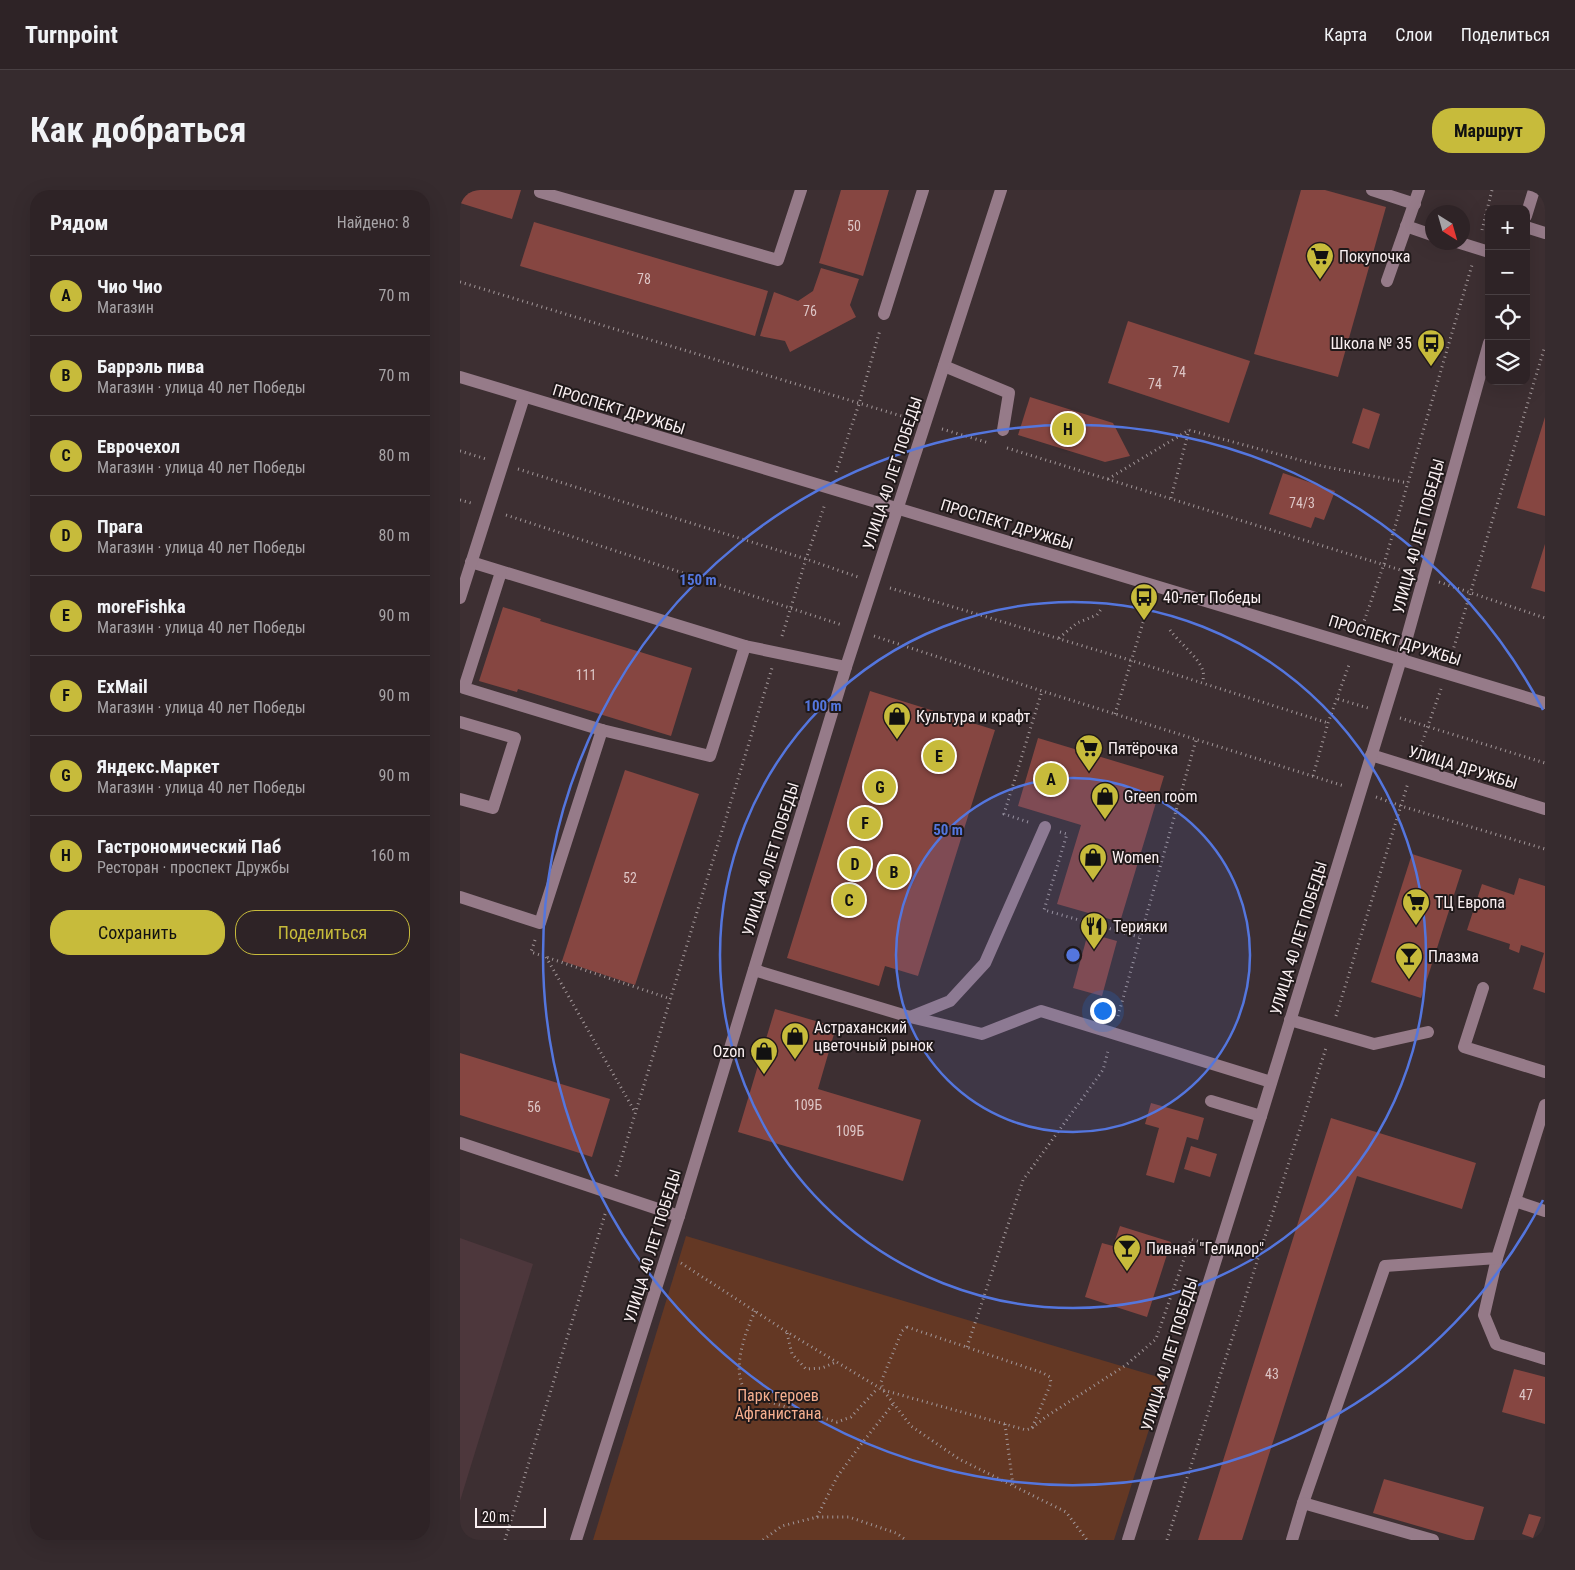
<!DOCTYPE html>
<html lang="ru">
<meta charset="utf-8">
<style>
body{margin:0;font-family:"Roboto Condensed",sans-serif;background:#362b2e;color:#f1f3f6}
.controls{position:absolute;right:15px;top:15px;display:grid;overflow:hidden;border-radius:10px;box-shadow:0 5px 20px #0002}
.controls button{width:45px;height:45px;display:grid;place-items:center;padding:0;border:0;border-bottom:1px solid #494043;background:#2e2326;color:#f1f3f6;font:25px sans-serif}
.compass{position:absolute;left:965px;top:15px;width:45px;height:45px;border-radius:50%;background:#2e2326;box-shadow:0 5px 20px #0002;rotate:143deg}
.scale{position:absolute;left:15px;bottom:12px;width:71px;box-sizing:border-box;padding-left:5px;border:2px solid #faf0f2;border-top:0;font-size:14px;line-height:18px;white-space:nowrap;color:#faf0f2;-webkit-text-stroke:4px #20191a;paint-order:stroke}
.you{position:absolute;left:642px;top:820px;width:18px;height:18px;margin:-12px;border:4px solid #fff;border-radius:50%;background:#1a73e8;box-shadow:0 0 0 8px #1a73e833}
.badge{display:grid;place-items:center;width:32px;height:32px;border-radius:50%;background:#c7bb3b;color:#111;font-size:16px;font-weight:700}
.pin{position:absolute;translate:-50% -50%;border:2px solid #fff;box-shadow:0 1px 5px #0006}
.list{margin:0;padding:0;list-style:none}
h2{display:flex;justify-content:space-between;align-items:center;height:65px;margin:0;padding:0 20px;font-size:21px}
h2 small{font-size:16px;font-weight:400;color:#a7a4a7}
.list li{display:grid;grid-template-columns:32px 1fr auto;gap:15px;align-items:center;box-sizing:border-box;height:80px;padding:0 20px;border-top:1px solid #494043}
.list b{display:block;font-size:19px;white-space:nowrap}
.list p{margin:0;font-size:16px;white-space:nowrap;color:#a7a4a7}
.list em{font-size:16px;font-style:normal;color:#a7a4a7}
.actions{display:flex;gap:10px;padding:15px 20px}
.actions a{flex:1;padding:11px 0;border:1px solid #c7bb3b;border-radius:20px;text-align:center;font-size:18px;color:#c7bb3b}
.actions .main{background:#c7bb3b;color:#111}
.icon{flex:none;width:28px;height:28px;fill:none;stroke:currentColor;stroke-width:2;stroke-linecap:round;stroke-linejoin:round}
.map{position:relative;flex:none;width:1085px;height:1350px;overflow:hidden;border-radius:20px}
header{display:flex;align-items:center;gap:30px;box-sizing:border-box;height:70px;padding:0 25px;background:#2e2326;border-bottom:1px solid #494043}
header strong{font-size:24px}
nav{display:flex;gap:28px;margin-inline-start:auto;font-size:18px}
.intro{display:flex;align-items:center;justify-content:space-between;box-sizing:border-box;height:120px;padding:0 30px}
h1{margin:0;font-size:35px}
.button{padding:12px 22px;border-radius:20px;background:#c7bb3b;color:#111;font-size:18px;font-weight:700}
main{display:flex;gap:30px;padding:0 30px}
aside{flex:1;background:#2e2326;border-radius:20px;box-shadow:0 5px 20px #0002}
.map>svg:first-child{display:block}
</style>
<header>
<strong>Turnpoint</strong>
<nav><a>Карта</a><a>Слои</a><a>Поделиться</a></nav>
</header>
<div class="intro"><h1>Как добраться</h1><a class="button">Маршрут</a></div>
<main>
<aside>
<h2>Рядом<small>Найдено: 8</small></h2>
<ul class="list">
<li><span class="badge">A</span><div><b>Чио Чио</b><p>Магазин</p></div><em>70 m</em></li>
<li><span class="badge">B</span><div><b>Баррэль пива</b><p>Магазин · улица 40 лет Победы</p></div><em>70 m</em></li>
<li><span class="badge">C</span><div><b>Еврочехол</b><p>Магазин · улица 40 лет Победы</p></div><em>80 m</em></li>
<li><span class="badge">D</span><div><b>Прага</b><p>Магазин · улица 40 лет Победы</p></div><em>80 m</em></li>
<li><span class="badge">E</span><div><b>moreFishka</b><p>Магазин · улица 40 лет Победы</p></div><em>90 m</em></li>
<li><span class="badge">F</span><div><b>ExMail</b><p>Магазин · улица 40 лет Победы</p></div><em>90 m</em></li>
<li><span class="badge">G</span><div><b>Яндекс.Маркет</b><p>Магазин · улица 40 лет Победы</p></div><em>90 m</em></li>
<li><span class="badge">H</span><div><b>Гастрономический Паб</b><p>Ресторан · проспект Дружбы</p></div><em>160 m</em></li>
</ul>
<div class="actions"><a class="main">Сохранить</a><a>Поделиться</a></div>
</aside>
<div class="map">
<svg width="1085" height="1350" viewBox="0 0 1085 1350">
<rect width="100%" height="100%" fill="#3d2f32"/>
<polygon fill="#4d373c" points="0,1048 73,1074 0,1311"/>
<polygon fill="#643824" points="226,1046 705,1189 654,1350 133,1350"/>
<g fill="#864641">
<polygon points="0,0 61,0 52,29 0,13"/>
<polygon points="381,0 429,0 403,86 359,73"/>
<polygon points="841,0 865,0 926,17 878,187 794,164"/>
<polygon points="74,32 308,101 295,146 60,76"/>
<polygon points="361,78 399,89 390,115 396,127 330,162 325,151 300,146 314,102 338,111 353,101"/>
<polygon points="668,131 790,171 769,233 648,193"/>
<polygon points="570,207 653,233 670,266 645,272 558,245"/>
<polygon points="903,218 920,224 909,259 892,253"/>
<polygon points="1085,227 1085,326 1057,318"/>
<polygon points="823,283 875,301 864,330 855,327 851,338 809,324"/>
<polygon points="1085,354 1085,402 1071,398"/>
<polygon points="43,417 81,429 80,431 232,478 211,546 58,499 57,502 19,491"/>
<polygon points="410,501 535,540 458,786 425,776 419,796 327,768"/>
<polygon points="578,548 704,586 660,732 597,714 621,635 558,616"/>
<polygon points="165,580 239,604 175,795 102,771"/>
<polygon points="952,664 1002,680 961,808 911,792"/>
<polygon points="1059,688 1085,696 1085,803 1073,799 1084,763 1061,755 1059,763 1049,759 1050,754 1007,740 1022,694 1054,705"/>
<polygon points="628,743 657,751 642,806 613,798"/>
<polygon points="315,819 376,837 358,899 461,930 443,991 278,942"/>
<polygon points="0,863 150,909 132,967 0,925"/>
<polygon points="691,913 744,928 738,950 727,947 714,993 686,985 699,938 685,934"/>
<polygon points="871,928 1016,973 1002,1019 897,986 782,1350 738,1350"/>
<polygon points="731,956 757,964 750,987 724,979"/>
<polygon points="660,1036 711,1052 687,1127 625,1107 642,1053 653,1056"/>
<polygon points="1054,1179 1085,1187 1085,1234 1042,1222"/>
<polygon points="924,1289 1024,1317 1014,1350 1006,1350 913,1323"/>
<polygon points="1069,1324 1081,1327 1073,1348 1062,1344"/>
</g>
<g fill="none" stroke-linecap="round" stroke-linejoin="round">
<g stroke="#a29799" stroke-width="3" stroke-dasharray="1 4" stroke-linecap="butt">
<polyline points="1022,40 1032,0"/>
<polyline points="0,92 448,228"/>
<polyline points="482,239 529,253"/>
<polyline points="547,258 947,382"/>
<polyline points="0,261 26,269"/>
<polyline points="58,279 346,369 398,387"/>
<polyline points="376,282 399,214 420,140"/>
<polyline points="648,289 729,240 862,276 948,293"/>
<polyline points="711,308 729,240"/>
<polyline points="0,310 11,313"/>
<polyline points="46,325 382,435"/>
<polyline points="979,392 1085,428"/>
<polyline points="430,398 673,471 868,533"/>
<path d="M710,440C719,453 738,466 743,481C744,484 743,489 743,493"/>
<polyline points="901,440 924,374 1012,75"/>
<polyline points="322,446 346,369 365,314"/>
<polyline points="414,446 582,501 884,596"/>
<polyline points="599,448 617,433 637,425 642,418"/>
<polyline points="991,467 1085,156"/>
<polyline points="878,509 908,518"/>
<polyline points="655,524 689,413"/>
<polyline points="940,528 1085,573"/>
<polyline points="959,561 981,499"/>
<polyline points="853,586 868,533 890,472"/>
<polyline points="916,607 941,616 1085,659"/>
<polyline points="568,632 544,624 582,501"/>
<polyline points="600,642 607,644 584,720 679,747"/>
<polyline points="75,750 71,762 211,809"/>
<polyline points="86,767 175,922"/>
<polyline points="658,826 736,550"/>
<polyline points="876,826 948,593"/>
<polyline points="156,986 312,478"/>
<polyline points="221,1073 327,1142 423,1200 451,1236 499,1269 606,1322 627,1350"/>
<path d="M295,1121C286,1141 270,1181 286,1201C288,1204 293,1206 296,1208L377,1232L391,1227L418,1198"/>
<polygon points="447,1137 583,1183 590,1187 591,1193 572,1238 566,1240 423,1200 421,1192 442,1141"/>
<polyline points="327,1143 332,1164 346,1179 362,1178 376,1172"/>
<polyline points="507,1157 563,990 643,880 648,861"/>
<polyline points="545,1234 553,1296"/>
<polyline points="572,1238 587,1226 666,1175 696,1149 731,1049 743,1053"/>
<polyline points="357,1327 377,1287 399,1257 433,1214"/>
<polyline points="45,1350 146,1021"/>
<polyline points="303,1350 322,1336 357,1327 389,1327 436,1343 446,1350"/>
<polyline points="707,1350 866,858"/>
</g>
<g stroke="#967b89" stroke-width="12">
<polyline points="81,0 80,2 318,70 341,0"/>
<polyline points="912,0 955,14"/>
<polyline points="1066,26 1074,0"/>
<polyline points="946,36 972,45"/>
<polyline points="1066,37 1085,43"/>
<polyline points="997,52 1029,62"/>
<polyline points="927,91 959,0"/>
<polyline points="424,124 463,0"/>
<polyline points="484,176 549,203 543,240"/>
<polyline points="0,187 1085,513"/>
<polyline points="11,372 285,456 386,477"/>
<polyline points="41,382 4,498 142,540 250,566 285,456"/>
<polyline points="0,408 64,207"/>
<polyline points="0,532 55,548 33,618 0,609"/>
<polyline points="911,565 1085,619"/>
<polyline points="0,707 80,733 142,540"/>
<polyline points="294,780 450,827 522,844 581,821 811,892"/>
<polyline points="1023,798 1004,857 1085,882"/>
<polyline points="450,827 490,811 525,773 585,637"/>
<polyline points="830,830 914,854 968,842"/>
<polyline points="751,911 801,926"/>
<polyline points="0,953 219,1026"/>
<polyline points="1055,1011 1085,1021"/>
<polyline points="1037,1068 1024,1125 1036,1154 1085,1169"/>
<polyline points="843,1313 925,1076 1037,1068 1085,915"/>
<polyline points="116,1350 219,1026 386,477 541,0"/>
<polyline points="668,1350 801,926 941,469 1029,153"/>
<polyline points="832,1350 843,1313 973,1350"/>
</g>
</g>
<circle cx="613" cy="765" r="177" fill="#5476de" fill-opacity=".12"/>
<g fill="none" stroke="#5476de" stroke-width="2.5">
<circle cx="613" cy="765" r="177"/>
<circle cx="613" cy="765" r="353"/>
<path d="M1083 1010A530 530 0 1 1 1083 520"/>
</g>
<defs>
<g id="supermarket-pin" transform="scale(1.4375)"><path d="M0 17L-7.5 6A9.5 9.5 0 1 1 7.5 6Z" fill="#c7bb3b" stroke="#20191a"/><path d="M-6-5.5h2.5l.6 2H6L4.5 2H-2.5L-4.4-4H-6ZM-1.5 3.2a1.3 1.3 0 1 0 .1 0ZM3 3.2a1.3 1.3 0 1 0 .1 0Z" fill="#111"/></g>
<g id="bus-pin" transform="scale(1.4375)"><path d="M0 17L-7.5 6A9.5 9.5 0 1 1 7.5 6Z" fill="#c7bb3b" stroke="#20191a"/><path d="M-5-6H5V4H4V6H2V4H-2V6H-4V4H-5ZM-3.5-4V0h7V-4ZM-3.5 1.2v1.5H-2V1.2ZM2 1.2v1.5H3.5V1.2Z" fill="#111"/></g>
<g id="shop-pin" transform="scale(1.4375)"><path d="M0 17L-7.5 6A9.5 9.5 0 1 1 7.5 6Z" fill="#c7bb3b" stroke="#20191a"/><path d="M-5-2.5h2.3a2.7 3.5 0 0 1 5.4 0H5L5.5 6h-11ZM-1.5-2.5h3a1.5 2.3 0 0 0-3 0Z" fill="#111"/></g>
<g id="restaurant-pin" transform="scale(1.4375)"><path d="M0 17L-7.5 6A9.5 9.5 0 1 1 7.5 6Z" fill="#c7bb3b" stroke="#20191a"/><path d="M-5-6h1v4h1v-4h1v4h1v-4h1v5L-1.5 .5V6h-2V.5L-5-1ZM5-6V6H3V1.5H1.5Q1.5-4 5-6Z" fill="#111"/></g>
<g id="bar-pin" transform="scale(1.4375)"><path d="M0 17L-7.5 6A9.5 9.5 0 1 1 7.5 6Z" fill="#c7bb3b" stroke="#20191a"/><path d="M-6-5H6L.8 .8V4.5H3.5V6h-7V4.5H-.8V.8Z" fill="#111"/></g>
</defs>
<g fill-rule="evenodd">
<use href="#supermarket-pin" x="860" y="66"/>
<use href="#bus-pin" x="971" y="153"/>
<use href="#bus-pin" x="684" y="407"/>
<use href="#shop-pin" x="437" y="526"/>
<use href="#supermarket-pin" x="629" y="558"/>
<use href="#shop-pin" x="645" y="606"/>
<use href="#shop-pin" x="633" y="667"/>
<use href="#supermarket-pin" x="956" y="712"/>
<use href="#restaurant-pin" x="634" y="736"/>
<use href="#bar-pin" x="949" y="766"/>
<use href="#shop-pin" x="335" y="846"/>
<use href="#shop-pin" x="304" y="861"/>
<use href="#bar-pin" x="667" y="1058"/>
</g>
<g text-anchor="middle" stroke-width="4" stroke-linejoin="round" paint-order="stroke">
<g font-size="14" fill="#ddc6c6">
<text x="394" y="41">50</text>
<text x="184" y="94">78</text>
<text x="350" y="126">76</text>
<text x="719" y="187">74</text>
<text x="695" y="199">74</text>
<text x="842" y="318">74/3</text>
<text x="126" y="490">111</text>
<text x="170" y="693">52</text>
<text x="348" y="920">109Б</text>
<text x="74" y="922">56</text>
<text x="390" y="946">109Б</text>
<text x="812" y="1189">43</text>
<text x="1066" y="1210">47</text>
</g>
<g font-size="16" fill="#faf0f2" stroke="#20191a" text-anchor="start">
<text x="879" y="72">Покупочка</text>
<text x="952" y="159" text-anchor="end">Школа № 35</text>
<text x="703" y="413">40-лет Победы</text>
<text x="456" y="532">Культура и крафт</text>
<text x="648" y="564">Пятёрочка</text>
<text x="664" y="612">Green room</text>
<text x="652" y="673">Women</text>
<text x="975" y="718">ТЦ Европа</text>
<text x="653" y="742">Терияки</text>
<text x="968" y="772">Плазма</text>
<text x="354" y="843">Астраханский<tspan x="354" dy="18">цветочный рынок</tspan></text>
<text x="285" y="867" text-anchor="end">Ozon</text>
<text x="686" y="1064">Пивная "Гелидор"</text>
</g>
<g font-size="16" fill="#faf0f2" stroke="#20191a">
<text transform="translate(159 219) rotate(17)" y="6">ПРОСПЕКТ ДРУЖБЫ</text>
<text transform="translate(432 283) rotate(-72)" y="6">УЛИЦА 40 ЛЕТ ПОБЕДЫ</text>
<text transform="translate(547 334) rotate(17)" y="6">ПРОСПЕКТ ДРУЖБЫ</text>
<text transform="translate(958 346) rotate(-75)" y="6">УЛИЦА 40 ЛЕТ ПОБЕДЫ</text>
<text transform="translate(935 450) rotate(17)" y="6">ПРОСПЕКТ ДРУЖБЫ</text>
<text transform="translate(1003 577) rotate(17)" y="6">УЛИЦА ДРУЖБЫ</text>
<text transform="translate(310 669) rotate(-73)" y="6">УЛИЦА 40 ЛЕТ ПОБЕДЫ</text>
<text transform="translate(838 748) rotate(-73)" y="6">УЛИЦА 40 ЛЕТ ПОБЕДЫ</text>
<text transform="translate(192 1056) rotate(-73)" y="6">УЛИЦА 40 ЛЕТ ПОБЕДЫ</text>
<text transform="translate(709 1164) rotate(-73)" y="6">УЛИЦА 40 ЛЕТ ПОБЕДЫ</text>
</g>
<g font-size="16" fill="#f6af8f" stroke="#20191a">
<text x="318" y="1211">Парк героев<tspan x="318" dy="18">Афганистана</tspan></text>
</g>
</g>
<circle cx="613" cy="765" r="8" fill="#5476de" stroke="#20191a" stroke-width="2.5"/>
<g font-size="15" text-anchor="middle" font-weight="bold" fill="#5476de" stroke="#20191a" stroke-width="4" stroke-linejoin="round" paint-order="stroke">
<text x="238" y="395">150 m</text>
<text x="363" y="521">100 m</text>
<text x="488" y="645">50 m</text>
</g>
</svg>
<div class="controls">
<button>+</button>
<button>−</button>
<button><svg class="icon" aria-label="locate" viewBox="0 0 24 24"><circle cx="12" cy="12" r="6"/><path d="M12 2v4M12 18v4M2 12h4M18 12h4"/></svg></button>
<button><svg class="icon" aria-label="layers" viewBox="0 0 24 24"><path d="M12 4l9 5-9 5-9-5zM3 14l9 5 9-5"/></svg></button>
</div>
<svg class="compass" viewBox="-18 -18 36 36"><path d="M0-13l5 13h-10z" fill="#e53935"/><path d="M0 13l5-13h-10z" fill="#a7a4a7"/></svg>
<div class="scale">20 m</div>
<div class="you"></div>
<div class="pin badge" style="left:591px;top:589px">A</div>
<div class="pin badge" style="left:434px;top:682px">B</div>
<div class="pin badge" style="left:389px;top:710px">C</div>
<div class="pin badge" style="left:395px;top:674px">D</div>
<div class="pin badge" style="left:479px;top:566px">E</div>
<div class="pin badge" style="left:405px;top:633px">F</div>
<div class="pin badge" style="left:420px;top:597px">G</div>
<div class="pin badge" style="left:608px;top:239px">H</div>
</div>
</main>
